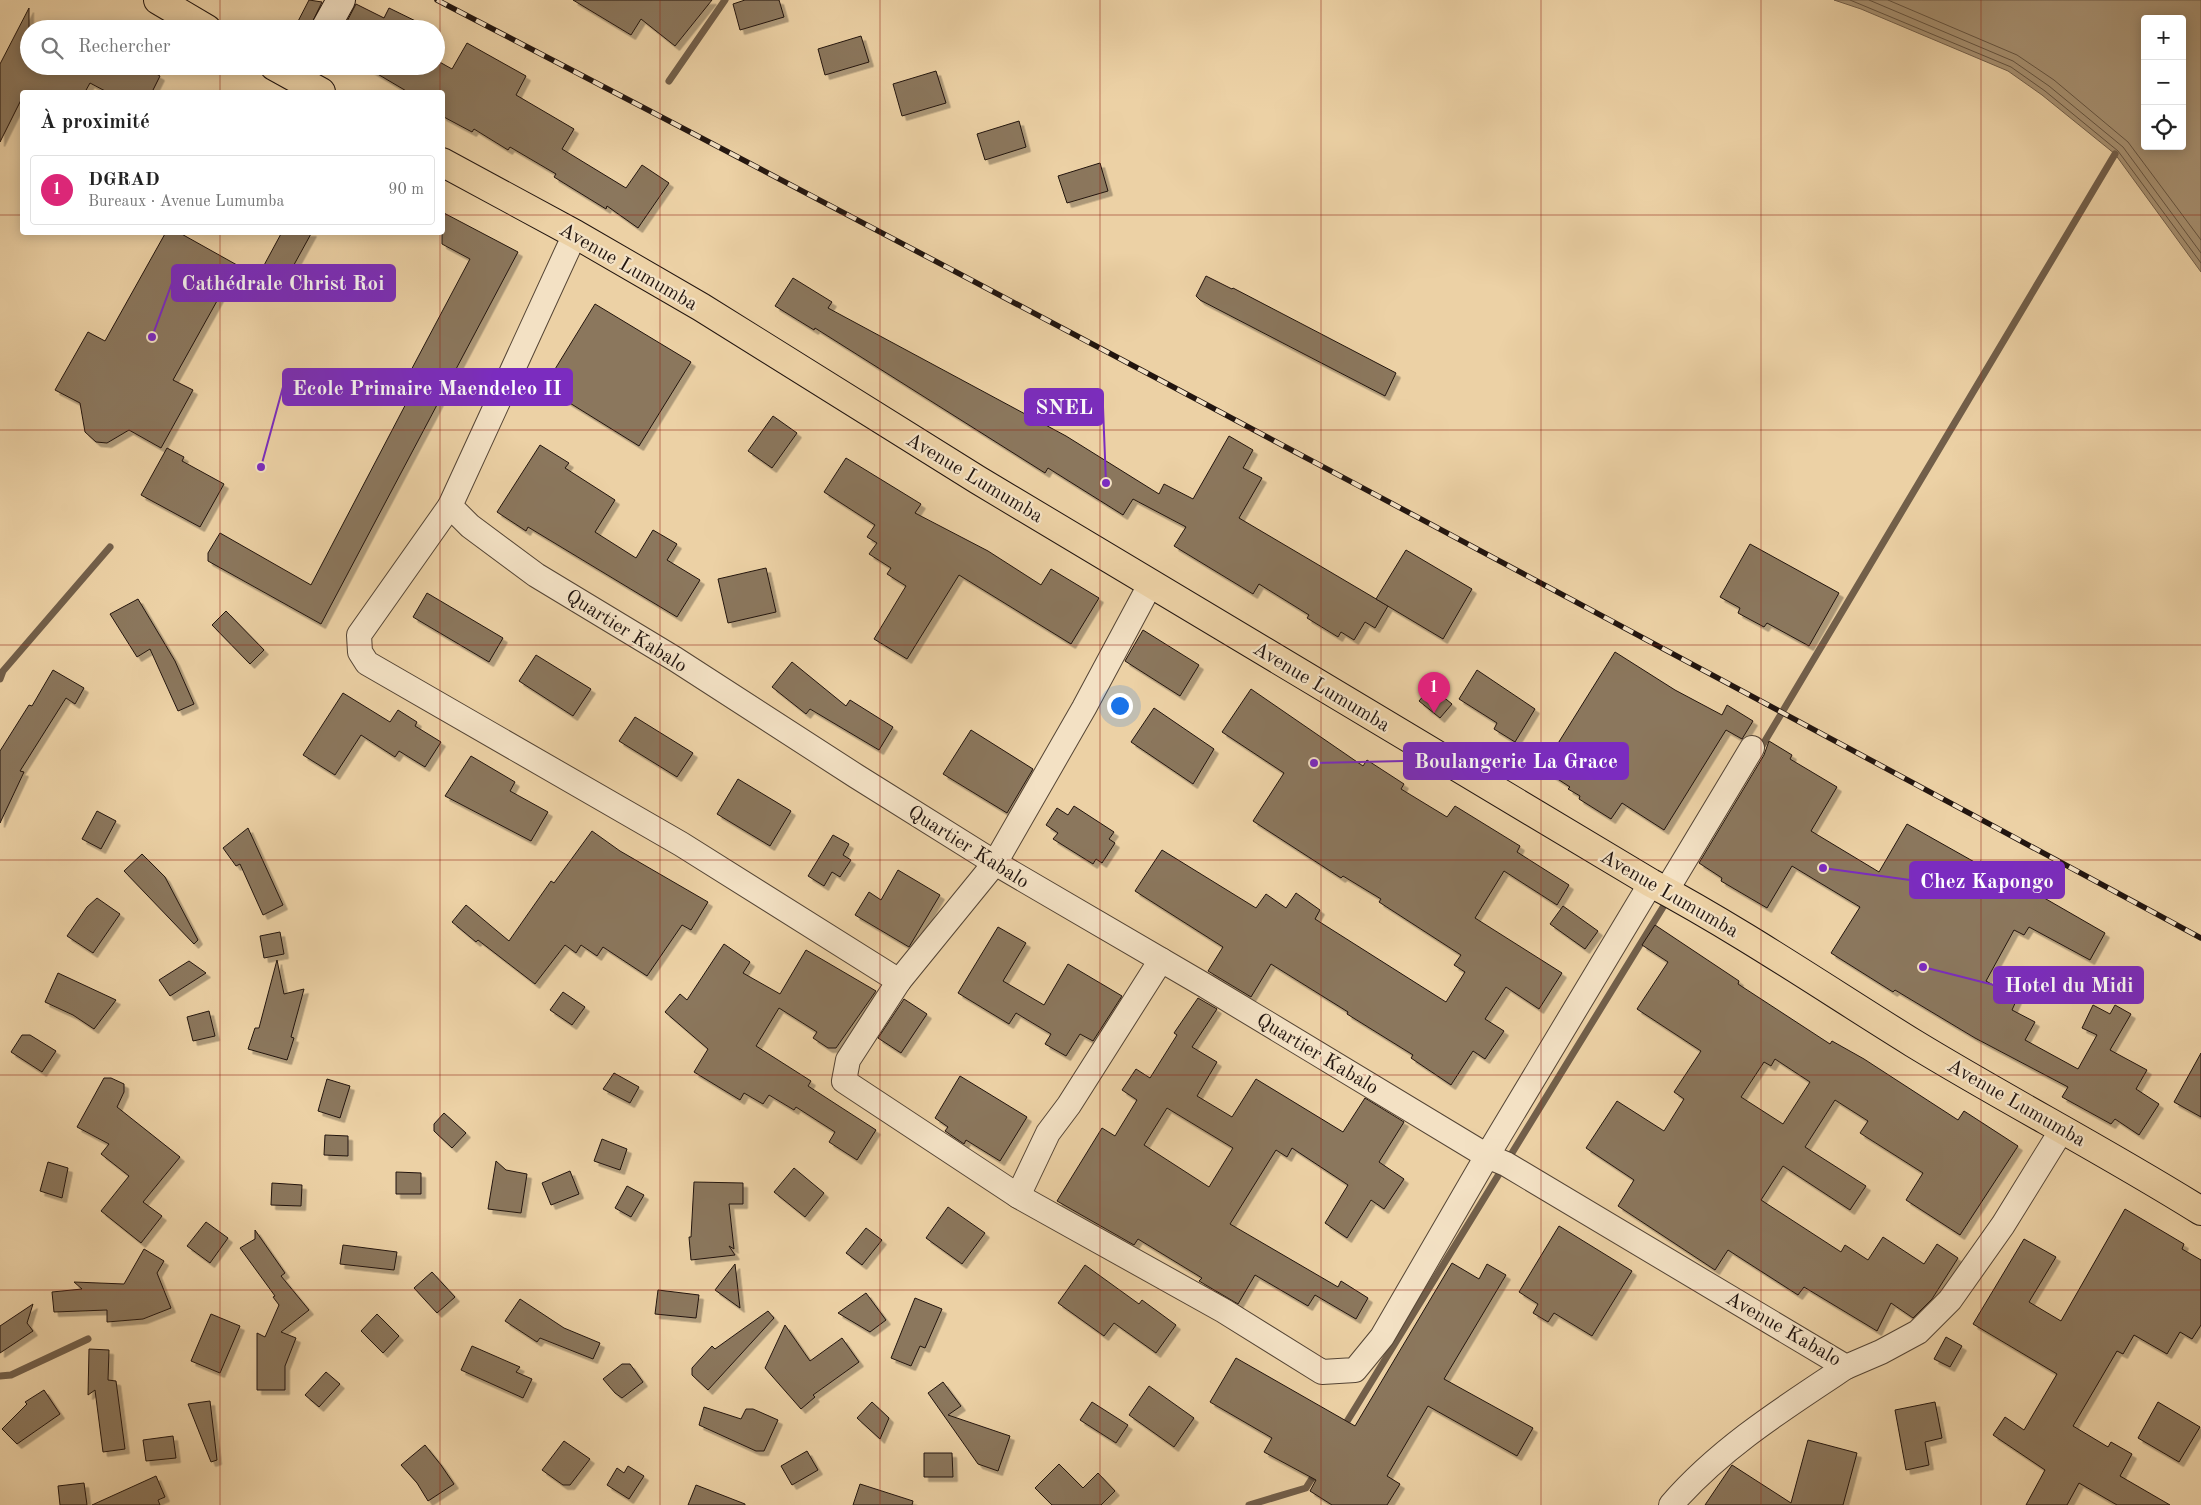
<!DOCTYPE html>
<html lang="fr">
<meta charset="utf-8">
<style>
body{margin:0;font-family:"Old Standard TT",serif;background:#f2f2f2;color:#222}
.controls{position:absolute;right:15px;top:15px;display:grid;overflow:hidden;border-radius:5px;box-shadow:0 2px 12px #0003}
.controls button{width:45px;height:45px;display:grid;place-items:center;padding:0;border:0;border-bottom:1px solid #e0e0e0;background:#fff;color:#222;font:25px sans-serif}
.you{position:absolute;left:1119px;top:705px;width:18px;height:18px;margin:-12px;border:4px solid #fff;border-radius:50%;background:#1a73e8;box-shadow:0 0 0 8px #1a73e833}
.badge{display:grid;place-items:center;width:32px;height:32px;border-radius:50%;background:#db2777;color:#fff;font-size:16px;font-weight:700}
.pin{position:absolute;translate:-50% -41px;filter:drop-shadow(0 1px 2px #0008)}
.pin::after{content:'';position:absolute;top:26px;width:18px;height:15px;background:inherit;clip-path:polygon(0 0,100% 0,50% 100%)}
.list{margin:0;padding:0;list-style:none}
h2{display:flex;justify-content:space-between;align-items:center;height:65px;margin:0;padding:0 20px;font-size:21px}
h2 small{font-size:16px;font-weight:400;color:#767676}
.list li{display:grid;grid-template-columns:32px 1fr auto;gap:15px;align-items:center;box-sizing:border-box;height:70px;margin:0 10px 10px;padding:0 10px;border:1px solid #e0e0e0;border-radius:5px}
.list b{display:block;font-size:19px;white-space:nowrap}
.list p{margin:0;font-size:16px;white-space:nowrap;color:#767676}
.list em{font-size:16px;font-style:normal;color:#767676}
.icon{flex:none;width:28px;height:28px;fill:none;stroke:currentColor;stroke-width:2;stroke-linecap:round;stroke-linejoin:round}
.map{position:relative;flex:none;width:2201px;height:1505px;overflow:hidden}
.search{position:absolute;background:#fff;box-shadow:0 2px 12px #0003;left:20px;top:20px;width:425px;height:55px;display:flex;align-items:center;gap:12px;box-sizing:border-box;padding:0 18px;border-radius:28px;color:#767676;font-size:19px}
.panel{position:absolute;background:#fff;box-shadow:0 2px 12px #0003;left:20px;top:90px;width:425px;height:145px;border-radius:5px}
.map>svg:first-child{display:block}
</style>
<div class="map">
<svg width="2201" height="1505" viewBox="0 0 2201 1505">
<defs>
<filter id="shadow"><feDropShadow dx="4.5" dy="4.5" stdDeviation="0" flood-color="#0004"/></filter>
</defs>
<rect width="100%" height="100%" fill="#ecd1a5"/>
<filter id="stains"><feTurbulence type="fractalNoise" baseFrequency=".004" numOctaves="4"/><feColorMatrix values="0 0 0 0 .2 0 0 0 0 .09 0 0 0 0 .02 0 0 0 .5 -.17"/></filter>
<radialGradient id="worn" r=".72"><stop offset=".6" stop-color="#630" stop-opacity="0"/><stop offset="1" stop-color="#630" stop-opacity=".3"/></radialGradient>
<path fill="#a79172" stroke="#725f4a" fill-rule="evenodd" d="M1834,0H2201V272L2115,154L2042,95L2008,71L1861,9ZM2145,19H2182V146H2145Z"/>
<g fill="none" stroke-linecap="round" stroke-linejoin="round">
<g stroke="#645340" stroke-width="1">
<polyline points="1850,0 2011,67 2045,91 2118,151 2201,263"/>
<polyline points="1869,0 2013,61 2049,86 2123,147 2201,253"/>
<polyline points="1888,0 2017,55 2054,80 2128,142 2201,240"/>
</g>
<g stroke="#725f4a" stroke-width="7">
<polyline points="669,81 725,0"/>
<polyline points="0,679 3,671 110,547"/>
<polyline points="1759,751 2115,154"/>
<polyline points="0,1376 11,1375 88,1339"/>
<polyline points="1343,1428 1668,899"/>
<polyline points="1249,1505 1306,1488 1316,1472"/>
</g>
</g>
<g fill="#8b775d" stroke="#22150f" fill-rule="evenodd" filter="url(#shadow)">
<polygon points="309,0 322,2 309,29 294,29"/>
<polygon points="573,0 712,0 675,46 641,19 631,35"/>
<polygon points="745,0 779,0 784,17 740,30 733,4"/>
<polygon points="356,4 384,18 389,8 432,29 343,29"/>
<polygon points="29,8 29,66 142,66 160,76 152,92 107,92 90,83 85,92 22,92 22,98 0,142 0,64"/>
<polygon points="861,36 869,62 825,75 818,49"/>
<polygon points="467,43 526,76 516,95 574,129 562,149 626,188 642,165 669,183 638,228 607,206 606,209 554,177 556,174 510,147 508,150 474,129 472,132 442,116 442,92 408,92 364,66 436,66 436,60 452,69"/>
<polygon points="936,71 946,103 902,116 893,84"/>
<polygon points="1019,121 1026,147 985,160 977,134"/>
<polygon points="1100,163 1108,191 1067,203 1058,176"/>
<polygon points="442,212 518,252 321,624 208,561 208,553 220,533 311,585 410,396 400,391 470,259 442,244"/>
<polygon points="166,232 178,232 237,265 173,380 193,390 161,448 129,430 107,443 96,442 85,432 80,403 55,390 88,332 105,341"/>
<polygon points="282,232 312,232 279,292 256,280"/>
<polygon points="1206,276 1232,289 1233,288 1396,373 1385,396 1200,300 1196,296"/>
<polygon points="793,278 832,302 828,308 1066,436 1159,494 1164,484 1193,499 1229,436 1253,450 1243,468 1262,478 1239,518 1388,606 1375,628 1365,622 1354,640 1341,632 1338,637 1307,618 1309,615 1259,584 1253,594 1174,546 1186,527 1133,499 1123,515 1048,468 1045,473 815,328 814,330 775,306"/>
<polygon points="595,304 691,362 639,446 544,387"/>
<polygon points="773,416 797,433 772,468 748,451"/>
<polygon points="540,445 569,463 565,468 615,500 595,532 636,558 653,530 677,544 667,560 700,580 677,617 528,527 526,531 497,512"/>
<polygon points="167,448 184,457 182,461 224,484 200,527 141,495"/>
<polygon points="846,458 921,504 915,513 988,551 1041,585 1051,569 1099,598 1071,644 959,575 907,659 874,639 906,586 887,574 891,568 869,554 877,543 867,537 875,525 824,492"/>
<polygon points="1750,544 1839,593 1809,646 1767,623 1764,627 1738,613 1740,608 1720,597"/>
<polygon points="1406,550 1472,589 1443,639 1376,599"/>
<polygon points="766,568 776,612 728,623 718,579"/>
<polygon points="427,593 503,638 489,662 413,617"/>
<polygon points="138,599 175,661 194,704 178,711 150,649 137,657 110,614"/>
<polygon points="226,611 264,650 250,664 212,625"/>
<polygon points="1143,630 1199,665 1180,696 1125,661"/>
<polygon points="1615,652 1675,690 1722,715 1727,705 1753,721 1742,739 1726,730 1664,830 1622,803 1611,819 1579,799 1580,796 1568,789 1570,787 1542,769"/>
<polygon points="536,655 591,689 573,716 519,681"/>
<polygon points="792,662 846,706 850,700 893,727 879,750 810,709 806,714 772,687"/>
<polygon points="53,670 84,688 75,704 66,698 20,771 24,772 0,823 0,751 29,705 32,706"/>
<polygon points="1477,670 1535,709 1515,742 1494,729 1497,723 1459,699"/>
<polygon points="1431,687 1452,704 1440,718 1419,701"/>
<polygon points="1251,689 1363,766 1367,760 1404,784 1401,789 1447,817 1455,806 1520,846 1517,852 1569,885 1557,905 1504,871 1475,918 1562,973 1539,1009 1506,987 1485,1019 1504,1031 1485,1059 1473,1051 1451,1085 1411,1058 1413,1055 1347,1014 1348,1012 1271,964 1251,997 1208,971 1223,947 1135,891 1162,850 1256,908 1266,894 1286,908 1296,893 1320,910 1315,919 1446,1002 1465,972 1454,965 1461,955 1379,902 1381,899 1343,876 1341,878 1253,821 1284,773 1222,732"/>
<polygon points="343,693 390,722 398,710 417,722 415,726 441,742 425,767 399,751 395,757 361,735 335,775 303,755"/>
<polygon points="1154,708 1214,749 1193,784 1131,742"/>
<polygon points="635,717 693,753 677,777 619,741"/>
<polygon points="971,730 1033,769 1007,813 943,774"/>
<polygon points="1769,741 1792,755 1790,759 1837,787 1811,831 1879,872 1907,824 1978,864 1980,861 2105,933 2090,960 2029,927 2024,935 2014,930 1986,981 2017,999 2012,1010 2035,1022 2025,1040 2078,1069 2097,1035 2082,1028 2093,1005 2110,1014 2115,1005 2131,1014 2110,1050 2147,1070 2136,1089 2159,1104 2139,1135 2115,1119 2111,1124 2062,1097 2068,1087 1975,1038 1895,990 1893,992 1831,953 1860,907 1792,866 1767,908 1721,881 1722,878 1699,863 1764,755"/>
<polygon points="471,756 515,782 510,791 548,812 531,841 445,796"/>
<polygon points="738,779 791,811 770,846 717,814"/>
<polygon points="1074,806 1114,832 1109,839 1115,843 1102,863 1096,859 1093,864 1053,839 1058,833 1046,825 1057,808 1068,815"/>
<polygon points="97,811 116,821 101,849 82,839"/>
<polygon points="248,828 283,905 263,915 240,864 236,866 223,848"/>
<polygon points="592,831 620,851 708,902 691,930 682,925 647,976 603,947 597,956 581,945 576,953 565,945 535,984 478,940 476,942 452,922 466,905 509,941 551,881 554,883"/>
<polygon points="833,835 849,844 843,855 851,860 840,877 832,872 824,886 808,876"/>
<polygon points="142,854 165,877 198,940 194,944 124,871"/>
<polygon points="898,870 940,895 909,947 855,915 869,892 881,900"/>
<polygon points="97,898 120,914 93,953 67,936 87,907"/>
<polygon points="1563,906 1598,931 1585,949 1550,924"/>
<path d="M1655,925L1739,981L1738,984L1830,1044L1832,1041L1864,1059L1958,1120L1964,1111L2018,1146L1960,1235L1906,1200L1923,1173L1860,1133L1868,1121L1835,1100L1805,1147L1866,1186L1850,1210L1783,1166L1761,1200L1841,1252L1845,1245L1868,1260L1883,1237L1924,1264L1937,1244L1958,1258L1932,1299L1913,1318L1891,1303L1877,1331L1804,1287L1798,1295L1728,1250L1715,1270L1618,1206L1634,1180L1586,1148L1617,1101L1664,1131L1684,1099L1674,1092L1701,1051L1637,1009L1668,962L1642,945ZM1775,1059L1810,1082L1783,1124L1741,1097L1764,1062L1771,1066Z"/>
<polygon points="998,927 1026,943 1003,981 1044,1005 1068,964 1122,996 1093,1041 1080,1034 1066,1056 1045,1044 1051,1034 1016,1013 1009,1024 958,993"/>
<polygon points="280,932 284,954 264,958 260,936"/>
<polygon points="724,944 750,962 743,973 780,994 806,950 876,991 836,1048 828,1048 813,1038 817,1032 779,1008 756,1046 811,1081 808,1086 876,1130 857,1160 829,1142 835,1132 796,1107 794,1110 769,1095 763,1104 744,1093 740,1100 694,1072 708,1049 665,1012 680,994 687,1000"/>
<polygon points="277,960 284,994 304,989 291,1037 294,1038 287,1060 248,1049 255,1028 259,1028"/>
<polygon points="189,961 206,973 170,996 159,980"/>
<polygon points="58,973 116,1000 94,1029 73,1015 45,1002"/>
<polygon points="563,992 585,1007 572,1025 550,1010"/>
<path d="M1198,998L1217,1009L1192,1047L1217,1062L1197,1096L1232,1117L1256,1079L1343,1132L1365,1098L1404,1122L1379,1162L1404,1179L1384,1209L1371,1200L1347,1238L1325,1223L1348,1185L1292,1148L1287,1157L1276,1150L1230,1224L1338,1287L1341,1281L1368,1298L1356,1319L1315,1295L1308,1306L1255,1275L1238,1304L1199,1281L1202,1278L1138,1239L1134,1245L1057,1201L1102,1128L1115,1136L1137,1100L1122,1090L1136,1069L1150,1078L1177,1035L1174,1033ZM1167,1108L1233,1148L1209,1187L1144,1145Z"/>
<polygon points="904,999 927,1014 901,1053 878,1038"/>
<polygon points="209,1011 215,1036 193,1041 187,1017"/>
<polygon points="22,1035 30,1035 56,1051 42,1072 11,1052"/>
<polygon points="2201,1053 2201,1117 2174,1102"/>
<polygon points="614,1073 639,1087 630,1103 603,1089"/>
<polygon points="960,1076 1027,1117 1000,1161 966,1140 964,1144 945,1131 948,1127 935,1118"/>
<polygon points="104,1078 111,1078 124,1084 124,1092 117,1107 180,1157 143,1202 162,1216 141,1243 101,1211 129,1176 101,1154 109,1144 77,1127"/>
<polygon points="327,1079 350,1086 340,1118 318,1111"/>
<polygon points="444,1113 466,1133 452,1148 434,1131 434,1124"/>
<polygon points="325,1135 348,1136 348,1156 324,1155"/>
<polygon points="602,1139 627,1149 620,1170 594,1161"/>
<polygon points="496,1161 506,1170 527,1174 521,1213 488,1209"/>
<polygon points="48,1162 68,1168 62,1198 40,1191"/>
<polygon points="794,1168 824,1193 805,1217 774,1192"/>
<polygon points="570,1171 579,1194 551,1205 542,1183"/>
<polygon points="396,1172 421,1173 421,1194 396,1194"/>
<polygon points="694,1182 743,1183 743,1204 729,1204 734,1249 729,1246 735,1255 691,1260 689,1237 691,1237"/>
<polygon points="272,1183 302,1185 301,1206 271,1205"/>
<polygon points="627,1186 644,1195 631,1217 615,1208"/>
<polygon points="948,1207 985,1233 962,1264 926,1238"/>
<polygon points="2125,1209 2184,1244 2182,1249 2201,1260 2201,1325 2192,1339 2180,1332 2167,1354 2134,1335 2123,1354 2117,1351 2073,1426 2108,1447 2111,1442 2132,1454 2120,1476 2170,1505 2117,1505 2079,1483 2067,1505 2026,1505 2045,1470 1993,1435 2005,1417 2024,1430 2057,1374 1973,1324 2024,1239 2056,1257 2029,1302 2061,1321"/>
<polygon points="206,1222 228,1238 210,1263 187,1246"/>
<polygon points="1559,1226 1632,1271 1592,1336 1554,1313 1548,1322 1533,1313 1538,1304 1519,1292"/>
<polygon points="866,1228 882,1240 862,1265 846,1253"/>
<polygon points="255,1230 285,1273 281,1276 309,1310 281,1332 296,1338 285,1366 285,1390 257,1390 257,1333 265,1337 279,1305 273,1297 275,1296 240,1248 255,1239"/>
<polygon points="343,1245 397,1252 394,1270 340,1264"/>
<polygon points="144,1249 164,1261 157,1273 171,1308 143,1319 107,1322 107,1310 54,1312 52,1292 82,1289 74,1282 124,1284"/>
<polygon points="1452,1263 1479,1279 1487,1264 1506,1275 1444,1379 1533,1428 1517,1456 1428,1406 1387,1476 1400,1484 1387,1505 1332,1505 1310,1491 1316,1480 1264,1452 1272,1438 1210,1402 1236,1358 1355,1426"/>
<polygon points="735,1264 740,1308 715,1290"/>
<polygon points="1085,1265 1139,1304 1142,1300 1176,1325 1156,1353 1114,1323 1104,1336 1058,1303"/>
<polygon points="432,1272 455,1297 437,1313 414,1288"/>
<polygon points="658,1290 699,1295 696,1318 655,1314"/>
<polygon points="866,1293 886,1320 870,1332 838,1313"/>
<polygon points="915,1298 942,1309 925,1348 920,1346 911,1366 891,1358"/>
<polygon points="520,1299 564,1328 600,1343 593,1359 540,1338 537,1342 505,1321"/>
<polygon points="33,1304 27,1323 33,1331 0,1353 0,1326"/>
<polygon points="768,1311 774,1318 708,1390 692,1375 692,1368 712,1346 715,1349"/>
<polygon points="211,1314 240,1326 220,1373 191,1361"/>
<polygon points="377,1314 399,1336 383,1353 361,1331"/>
<polygon points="785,1325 810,1361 842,1338 859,1362 813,1395 815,1397 801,1409 765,1368"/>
<polygon points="1946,1337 1962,1346 1950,1367 1934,1359"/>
<polygon points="472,1346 520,1367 516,1372 532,1379 523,1398 461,1370"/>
<polygon points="89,1349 109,1350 108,1380 116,1381 125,1449 103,1452 95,1390 88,1395"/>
<polygon points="622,1364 630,1364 643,1382 622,1398 615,1393 603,1379"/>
<polygon points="326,1372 340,1384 319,1407 305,1395"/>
<polygon points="943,1382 961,1406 948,1415 1010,1436 998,1471 978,1464 928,1393"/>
<polygon points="1149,1386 1194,1418 1174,1447 1129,1415"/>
<polygon points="44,1390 60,1414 17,1444 2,1429 27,1404 25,1402"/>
<polygon points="210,1401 217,1460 211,1462 188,1404"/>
<polygon points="872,1402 889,1418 880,1439 857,1418"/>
<polygon points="1092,1402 1128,1425 1116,1443 1080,1420"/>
<polygon points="1935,1402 1942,1438 1925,1442 1929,1465 1906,1470 1895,1410"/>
<polygon points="2158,1402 2200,1427 2179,1462 2138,1438"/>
<polygon points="704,1407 741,1419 746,1409 753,1409 778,1420 764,1451 756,1451 699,1425"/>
<polygon points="173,1436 176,1458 146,1461 143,1440"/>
<polygon points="1808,1440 1857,1453 1843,1505 1705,1505 1732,1465 1791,1503"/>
<polygon points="564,1441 590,1459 570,1485 563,1485 542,1470"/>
<polygon points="425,1445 441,1465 454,1484 428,1501 417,1483 401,1465"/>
<polygon points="807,1451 818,1470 792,1485 781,1466"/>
<polygon points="924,1453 952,1453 953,1477 924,1477"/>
<polygon points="1059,1464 1083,1488 1098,1473 1115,1491 1101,1505 1052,1505 1035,1488"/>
<polygon points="628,1466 644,1476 629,1499 607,1485 617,1468 624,1473"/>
<polygon points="156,1476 165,1497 158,1500 160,1505 92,1505"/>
<polygon points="84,1483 87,1505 60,1505 58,1486"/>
<polygon points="860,1484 913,1501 912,1505 853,1505"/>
<polygon points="696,1485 745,1504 745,1505 688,1505"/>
</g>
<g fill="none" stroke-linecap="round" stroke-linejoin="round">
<g stroke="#544434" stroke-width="26">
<g id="street">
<polyline points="575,234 450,506 470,526 536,575 675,659 856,776 995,863 1204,985 1487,1156 1651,883"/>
<polyline points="450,506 359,635 360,652 367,663 681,844 899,981"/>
<polyline points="1151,583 1084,708 995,863 899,981 848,1060 844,1081 1018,1196 1224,1311 1322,1372 1355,1370 1382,1337 1487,1156 1506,1164 1846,1367 1881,1352 1918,1332 1950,1300 2003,1225 2063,1128"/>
<polyline points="1666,891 1752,748"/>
<polyline points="1018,1196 1048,1133 1069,1105 1161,960"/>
<path d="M1671,1505C1719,1449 1784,1408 1846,1367"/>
</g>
</g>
<g stroke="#22150f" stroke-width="30">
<polyline id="secondary" points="325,29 341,0"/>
</g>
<g stroke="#22150f" stroke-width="30">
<g id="highway">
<polyline points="158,0 207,29"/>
<polyline points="274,66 321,92"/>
<path d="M442,162L575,234L701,307L978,480L1651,883C1741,931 1826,989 1913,1043C2008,1101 2107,1152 2201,1211"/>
</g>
</g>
<use href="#street" stroke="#f3e1c4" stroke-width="24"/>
<use href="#secondary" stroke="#f3e1c4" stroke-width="28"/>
<use href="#highway" stroke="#ecd1a5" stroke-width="28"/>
<g stroke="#22150f" stroke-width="5.5">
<path id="rail" d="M437,0C1028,307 1615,622 2201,938"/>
</g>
<use href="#rail" stroke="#f3e1c4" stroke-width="4" stroke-dasharray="11" stroke-linecap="butt"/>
</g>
<path fill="none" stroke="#8f2418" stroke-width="1" stroke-opacity="0.55" d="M220,0V29M440,0V92M660,0V1505M880,0V1505M1100,0V1505M1321,0V1505M1541,0V1505M1761,0V1505M1981,0V1505M220,66V92M0,215H22M442,215H2201M220,232V1505M440,232V1505M0,430H2201M0,645H2201M0,860H2201M0,1075H2201M0,1290H2201"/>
<g text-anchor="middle" stroke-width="4.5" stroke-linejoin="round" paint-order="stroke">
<g font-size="20" fill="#22150f" stroke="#f3e1c4">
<text transform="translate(629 266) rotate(30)" y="7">Avenue Lumumba</text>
<text transform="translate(975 477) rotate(31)" y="7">Avenue Lumumba</text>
<text transform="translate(627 630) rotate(32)" y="7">Quartier Kabalo</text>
<text transform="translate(1322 686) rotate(31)" y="7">Avenue Lumumba</text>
<text transform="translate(969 846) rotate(32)" y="7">Quartier Kabalo</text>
<text transform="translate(1670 893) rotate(30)" y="7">Avenue Lumumba</text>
<text transform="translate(1318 1053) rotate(31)" y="7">Quartier Kabalo</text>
<text transform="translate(2017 1102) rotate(30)" y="7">Avenue Lumumba</text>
<text transform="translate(1784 1328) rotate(30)" y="7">Avenue Kabalo</text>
</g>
</g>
<path fill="none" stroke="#7b2cbf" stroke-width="2" d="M152 337L172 283M261 467L283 387M1106 483L1103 407M1314 763L1404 761M1823 868L1910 880M1923 967L1994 985"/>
<g fill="#7b2cbf" stroke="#f3e1c4" stroke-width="2">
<circle cx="152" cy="337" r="5"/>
<circle cx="261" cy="467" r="5"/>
<circle cx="1106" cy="483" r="5"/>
<circle cx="1314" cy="763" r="5"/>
<circle cx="1823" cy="868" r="5"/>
<circle cx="1923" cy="967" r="5"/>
</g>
<g fill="#7b2cbf" stroke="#7b2cbf" stroke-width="2">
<rect x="172" y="265" width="223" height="36" rx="5"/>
<rect x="283" y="369" width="289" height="36" rx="5"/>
<rect x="1025" y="389" width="78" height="36" rx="5"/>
<rect x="1404" y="743" width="224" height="36" rx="5"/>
<rect x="1910" y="862" width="154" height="36" rx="5"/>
<rect x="1994" y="967" width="149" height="36" rx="5"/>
</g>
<g font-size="21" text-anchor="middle" font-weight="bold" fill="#fff">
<text x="283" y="290">Cathédrale Christ Roi</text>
<text x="427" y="395">Ecole Primaire Maendeleo II</text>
<text x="1064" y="414">SNEL</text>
<text x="1516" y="768">Boulangerie La Grace</text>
<text x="1987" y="888">Chez Kapongo</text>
<text x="2069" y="992">Hotel du Midi</text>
</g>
<rect width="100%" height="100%" filter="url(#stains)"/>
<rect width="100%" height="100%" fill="url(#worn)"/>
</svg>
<div class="controls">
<button>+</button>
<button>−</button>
<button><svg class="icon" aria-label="locate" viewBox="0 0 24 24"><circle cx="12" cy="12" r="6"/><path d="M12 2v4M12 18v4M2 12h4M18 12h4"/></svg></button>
</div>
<div class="you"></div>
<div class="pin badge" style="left:1434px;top:713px">1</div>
<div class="search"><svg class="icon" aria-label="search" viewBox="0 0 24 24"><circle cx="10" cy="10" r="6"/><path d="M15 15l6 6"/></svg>Rechercher</div>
<section class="panel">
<h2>À proximité<small></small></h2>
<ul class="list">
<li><span class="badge">1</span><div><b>DGRAD</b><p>Bureaux · Avenue Lumumba</p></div><em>90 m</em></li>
</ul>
</section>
</div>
